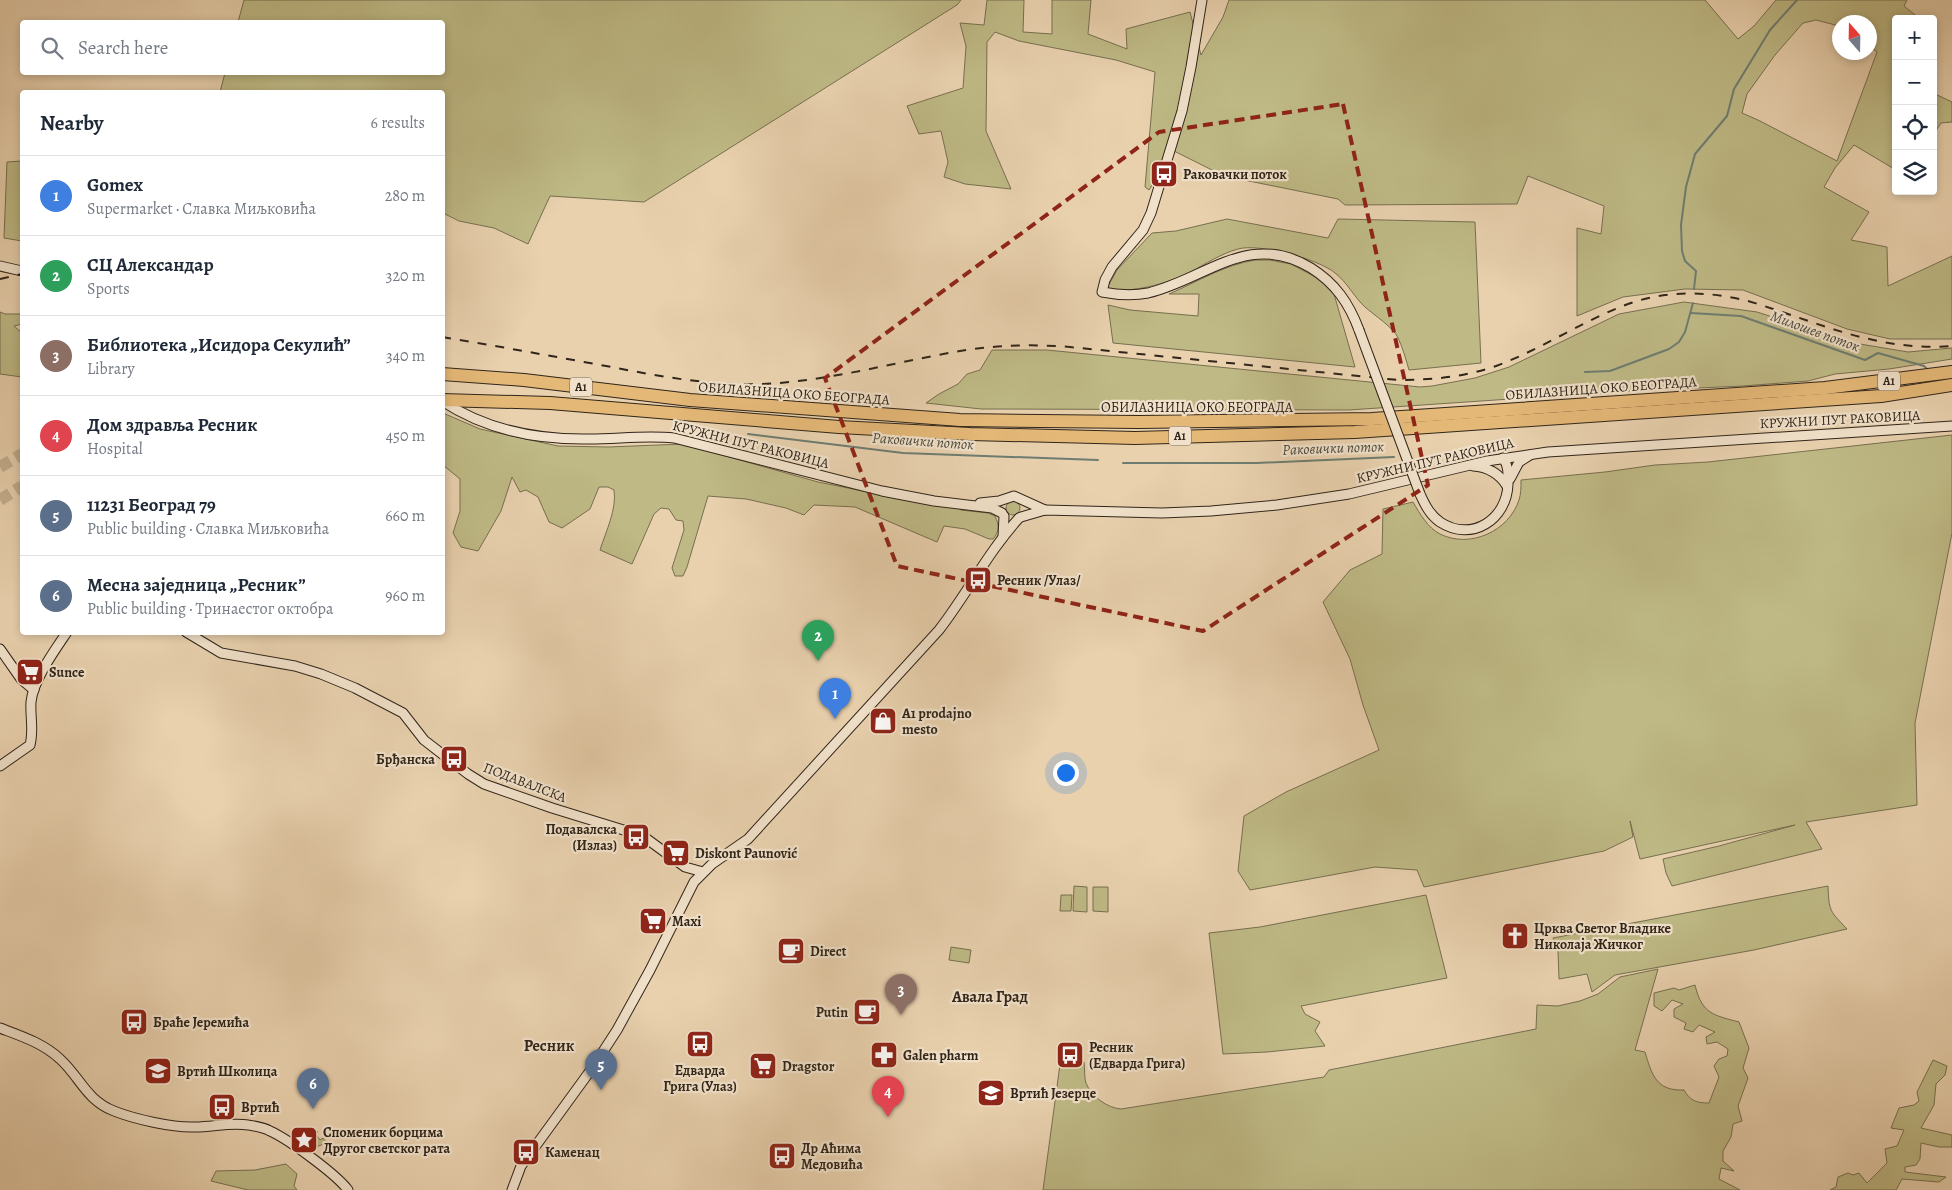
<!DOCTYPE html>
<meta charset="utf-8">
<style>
body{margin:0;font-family:Alegreya,serif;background:#f6f6f7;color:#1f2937}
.controls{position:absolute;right:15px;top:15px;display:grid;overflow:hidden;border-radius:5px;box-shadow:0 2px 8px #0003}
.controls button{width:45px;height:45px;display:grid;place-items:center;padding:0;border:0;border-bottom:1px solid #e0e1e3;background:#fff;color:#1f2937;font:25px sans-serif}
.compass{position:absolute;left:1832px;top:15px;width:45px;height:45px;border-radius:50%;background:#fff;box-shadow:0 2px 8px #0003;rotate:340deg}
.you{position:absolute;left:1065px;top:772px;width:18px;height:18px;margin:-12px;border:4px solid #fff;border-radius:50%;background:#1a73e8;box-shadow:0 0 0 8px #1a73e833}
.badge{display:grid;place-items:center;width:32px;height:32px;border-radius:50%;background:#8f2418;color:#fff;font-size:16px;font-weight:700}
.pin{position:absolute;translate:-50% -41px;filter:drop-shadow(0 1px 2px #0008)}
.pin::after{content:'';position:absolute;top:26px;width:18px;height:15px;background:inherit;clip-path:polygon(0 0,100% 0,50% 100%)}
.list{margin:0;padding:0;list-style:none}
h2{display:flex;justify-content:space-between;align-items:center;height:65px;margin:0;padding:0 20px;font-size:21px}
h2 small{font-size:16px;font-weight:400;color:#747a83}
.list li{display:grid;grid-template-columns:32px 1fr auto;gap:15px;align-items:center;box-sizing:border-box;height:80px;padding:0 20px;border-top:1px solid #e0e1e3}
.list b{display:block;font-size:19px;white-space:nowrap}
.list p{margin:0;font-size:16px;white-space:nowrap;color:#747a83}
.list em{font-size:16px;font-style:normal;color:#747a83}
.icon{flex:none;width:28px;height:28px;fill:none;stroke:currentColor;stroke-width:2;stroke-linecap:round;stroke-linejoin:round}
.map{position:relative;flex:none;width:1952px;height:1190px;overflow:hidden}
.search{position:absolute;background:#fff;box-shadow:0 2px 8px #0003;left:20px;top:20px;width:425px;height:55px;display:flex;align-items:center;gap:12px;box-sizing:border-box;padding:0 18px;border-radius:5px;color:#747a83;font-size:19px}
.panel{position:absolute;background:#fff;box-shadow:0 2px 8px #0003;left:20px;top:90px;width:425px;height:545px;border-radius:5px}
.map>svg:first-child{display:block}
</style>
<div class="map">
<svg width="1952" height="1190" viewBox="0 0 1952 1190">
<rect width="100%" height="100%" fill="#e9d1ae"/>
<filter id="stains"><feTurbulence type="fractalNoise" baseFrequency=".004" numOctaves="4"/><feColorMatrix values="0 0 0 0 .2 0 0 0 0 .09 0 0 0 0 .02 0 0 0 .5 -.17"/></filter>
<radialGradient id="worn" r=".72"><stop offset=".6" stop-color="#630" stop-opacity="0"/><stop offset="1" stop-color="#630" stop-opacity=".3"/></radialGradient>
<g fill="#beb985" stroke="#776f50" fill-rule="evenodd">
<polygon points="244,0 961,0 957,5 644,202 550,196 528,244 494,228 459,221 443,213 442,92 220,92 225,73 442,72 442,22 238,22"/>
<path d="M987,0H1024L1023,32L1052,34V0H1091L1088,34L1127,49L1126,29L1190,12L1201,55L1223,17L1229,0H1705L1738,39L1754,26L1776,0H1907L1904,6L1920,19H1896V170L1854,145L1835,168L1824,187L1869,212L1851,240L1887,247L1888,286L1952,256V339H1890L1847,329L1743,290L1685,289L1623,297L1577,316V228L1601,234L1604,206L1528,176L1517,204L1345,205L1338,199L1224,176L1174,151L1149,190L1145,187L1155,72L1116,60L1019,41L995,32L987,42L986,131L1011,189L965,184L944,177L948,162L941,131L919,134L907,106L963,88L966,46L960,23L984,25ZM1816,20L1839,26L1840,22H1870V46L1877,52L1837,161L1758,120L1742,113L1747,94L1775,55L1803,23Z"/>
<polygon points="1933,93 1952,102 1952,122 1941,123 1933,135"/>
<polygon points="22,161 22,241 4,238 7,162"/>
<path d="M1227,219L1328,238L1338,219L1475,222L1481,363L1409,370C1406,360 1403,348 1398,338C1394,328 1374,315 1365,307C1354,297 1347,282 1335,273C1319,259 1258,243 1238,249C1220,254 1206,264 1190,272C1164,285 1135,292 1106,290L1117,270L1152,233L1176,231Z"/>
<path d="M1255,260H1270L1291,264L1323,281L1334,294L1355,367L1113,343L1108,305L1130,310L1198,316L1199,294H1169C1197,282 1224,265 1255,260Z"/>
<polygon points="1684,302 1757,312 1854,343 1908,352 1952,348 1952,359 1889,369 1835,374 1808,381 1743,386 1628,391 1349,410 981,409 926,403 939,394 958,384 967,374 980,370 992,350 1047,350 1420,387 1432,386 1475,378 1509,367 1619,314"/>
<polygon points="0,312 5,314 22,314 22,324 14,326 22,333 22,377 0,374"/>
<path d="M443,413L480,429L558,446L608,447L683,444L818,482L928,504L957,507L961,510L988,513L995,516C999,525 1000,531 993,539H989L965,529L944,526L937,542L855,507L814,505L804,515L786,508L746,499L708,496L687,567L683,576H675L672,568L684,530L683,521L676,520L669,509L661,508L654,514L632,564L600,550C606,531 617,509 614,490L608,487H599L590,509L562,528L549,522L538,497L526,490L520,492L512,477L501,511L478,551L461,547L453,533L460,511V479L443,465Z"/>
<path d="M1952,435V533L1915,723L1917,805L1806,822L1822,849L1672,886L1666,873L1663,859L1719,846L1795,825L1640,859L1630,821L1633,837L1604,851L1424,887L1417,870L1375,867L1250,890L1238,871L1244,816L1286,792L1379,750L1363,705L1350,659L1323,602L1350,570L1382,554L1383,509L1413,502C1420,514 1428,528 1440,534C1470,549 1509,531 1519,500C1521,494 1521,487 1521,480L1605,472L1655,465L1708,462Z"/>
<circle cx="1013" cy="508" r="7"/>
<polygon points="1074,886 1087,887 1087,912 1073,911"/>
<path d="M1828,886C1829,912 1830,911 1847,929L1754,950L1615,975L1592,992L1587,974L1559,979L1558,951L1553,938Z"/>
<polygon points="1093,887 1108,887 1108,912 1093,911"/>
<polygon points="1061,895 1072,895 1071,911 1060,911"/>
<polygon points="1426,895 1447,978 1301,1006 1305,1014 1320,1022 1315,1031 1325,1046 1267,1052 1223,1054 1209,933 1260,927"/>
<polygon points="951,947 971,950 969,963 949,960"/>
<path d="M1658,969L1635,1050L1645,1052C1652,1075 1656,1091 1684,1090C1690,1101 1697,1103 1709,1103L1719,1077L1714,1066L1719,1059L1727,1056L1728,1049L1717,1042L1707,1044L1706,1037L1715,1032L1699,1025L1693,1032L1684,1029L1686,1023L1674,1017V1009L1683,1004L1672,1000L1662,1011L1654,1006V993L1674,988L1679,990L1695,985C1702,1014 1713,1015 1739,1022L1749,1048L1743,1068L1748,1078L1738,1106L1742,1121L1733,1124L1731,1137L1723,1151V1161L1734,1171L1721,1168L1719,1179L1740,1190H1043L1061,1057L1084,1062C1085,1069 1084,1077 1086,1083C1091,1096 1107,1108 1121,1109L1324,1077L1329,1070L1536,1029L1537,1005L1558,1006L1580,1001L1598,994L1620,977Z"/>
<polygon points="1933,1060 1947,1066 1945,1075 1936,1084 1934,1105 1921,1128 1952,1135 1952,1147 1939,1147 1921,1143 1920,1159 1916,1165 1905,1167 1905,1172 1946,1177 1939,1182 1902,1179 1896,1190 1830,1190 1836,1187 1838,1177 1848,1173 1853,1175 1859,1173 1867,1183 1887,1163 1885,1149 1897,1146 1904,1130 1891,1128 1899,1108 1914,1105 1919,1101 1917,1092"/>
<polygon points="303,1127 318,1132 315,1133 320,1140 323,1138 327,1143 307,1150 297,1143"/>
<polygon points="286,1164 297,1174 294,1186 297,1190 248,1190 211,1181 216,1171 255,1170"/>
</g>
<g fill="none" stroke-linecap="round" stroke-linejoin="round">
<g stroke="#6e7d72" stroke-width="2">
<polyline points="1694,289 1696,271 1685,261 1682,251 1681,225 1686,187 1695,154 1727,116 1734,89 1770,30 1797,0"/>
<polyline points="1691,313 1741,316 1865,360 1878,353 1924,366 1928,370"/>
<polyline points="1585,372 1610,371 1669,349 1679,342 1685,332 1693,303"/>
<polyline points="748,434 903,453 1098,460"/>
<polyline points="1123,463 1257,463 1394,457"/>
</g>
<g stroke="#c4af90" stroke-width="12" stroke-dasharray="12 6" stroke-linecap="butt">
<polyline points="0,467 22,454"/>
<polyline points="0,500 22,486"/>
</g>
<g stroke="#30251a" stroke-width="11">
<g id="secondary">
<path d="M1202,0L1191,67L1182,111L1151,213L1143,230L1112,267L1105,280L1102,292C1118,295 1132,296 1148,293C1206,279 1249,230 1311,268C1335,283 1349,303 1359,330"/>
<polyline points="0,266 22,271"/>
<path d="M442,401C486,430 538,440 590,439C618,439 646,435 674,438L882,491L934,501L992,508L1002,513"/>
<path d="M1473,466C1488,467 1499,473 1507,486"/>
<polyline points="1510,479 1519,462 1530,455"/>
<path d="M1420,494C1425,505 1430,515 1440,522C1472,543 1507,519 1508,484C1508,474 1509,466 1503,458"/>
<polyline points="980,503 999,501 1014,496 1045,510"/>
<polyline points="1021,517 1045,510 1162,513 1211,511 1277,505 1349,494 1487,461 1548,452 1952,426"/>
<polyline points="1003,537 1004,516"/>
<polyline points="186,632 221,653 295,666 321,674 355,688 403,713 424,740 468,774 484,784 552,808 630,832 647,839 685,867 703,872"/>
<polyline points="0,649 21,679 34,690"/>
<path d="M0,766L30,745C34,730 30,717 31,702C33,680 55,650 67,632"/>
<path d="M0,1028C21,1036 43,1043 60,1059C80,1077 86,1100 114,1111C134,1119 173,1128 195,1127C213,1127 231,1122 248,1125C255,1126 263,1127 270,1131C288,1139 336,1174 348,1190"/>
<path d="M512,1190L521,1166L593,1067L617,1030L650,970L694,882L712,864L748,839L939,630C967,594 988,552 1019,518"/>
</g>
</g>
<g stroke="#30251a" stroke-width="14">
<g id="highway">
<polyline points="442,374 524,380 690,400 960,420 1139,422 1372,419 1825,388 1952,372"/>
<polyline points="442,400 550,403 839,427 970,434 1135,438 1355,432 1881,396 1952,385"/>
</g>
</g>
<use href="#secondary" stroke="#f1e1ca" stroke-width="9"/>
<use href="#highway" stroke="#e4b877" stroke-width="12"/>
<g stroke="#30251a" stroke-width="2" stroke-dasharray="9 9" stroke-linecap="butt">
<polyline points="0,279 22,274"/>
<path d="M442,337C497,346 551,356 606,366C658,376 710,386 763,384C830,381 895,362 960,351C997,345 1033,344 1070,347L1398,380C1432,380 1464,377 1496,366C1542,349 1582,321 1628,304C1667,290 1709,291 1748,301C1818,322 1877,352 1952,346"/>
</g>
<g stroke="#30251a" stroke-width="11" stroke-linecap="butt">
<polyline id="secondary-bridge" points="1359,330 1420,494"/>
</g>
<use href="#secondary-bridge" stroke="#f1e1ca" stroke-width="9"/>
</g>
<path fill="none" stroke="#8f2418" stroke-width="4" stroke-dasharray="10 6" stroke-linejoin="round" d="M1343,104L1428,485L1203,631L897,566L825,378L1159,132Z"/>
<defs>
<g id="bus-square" transform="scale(1.4375)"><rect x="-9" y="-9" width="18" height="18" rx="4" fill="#8f2418" stroke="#f1e1ca"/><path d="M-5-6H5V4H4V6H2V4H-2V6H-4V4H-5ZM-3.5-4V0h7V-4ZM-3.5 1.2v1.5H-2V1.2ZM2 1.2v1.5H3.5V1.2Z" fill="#fff"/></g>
<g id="supermarket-square" transform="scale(1.4375)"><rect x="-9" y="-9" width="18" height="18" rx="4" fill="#8f2418" stroke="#f1e1ca"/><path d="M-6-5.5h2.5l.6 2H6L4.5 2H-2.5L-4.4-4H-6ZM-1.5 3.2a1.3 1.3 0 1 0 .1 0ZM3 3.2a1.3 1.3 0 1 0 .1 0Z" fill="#fff"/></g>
<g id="shop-square" transform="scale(1.4375)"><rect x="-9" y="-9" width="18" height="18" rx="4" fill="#8f2418" stroke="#f1e1ca"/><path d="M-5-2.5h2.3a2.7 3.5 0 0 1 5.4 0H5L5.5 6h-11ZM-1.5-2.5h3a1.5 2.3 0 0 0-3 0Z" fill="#fff"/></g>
<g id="church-square" transform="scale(1.4375)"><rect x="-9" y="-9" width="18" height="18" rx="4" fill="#8f2418" stroke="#f1e1ca"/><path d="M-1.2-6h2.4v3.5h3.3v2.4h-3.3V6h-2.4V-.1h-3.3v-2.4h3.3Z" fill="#fff"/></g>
<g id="cafe-square" transform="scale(1.4375)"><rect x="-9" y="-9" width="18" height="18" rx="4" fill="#8f2418" stroke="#f1e1ca"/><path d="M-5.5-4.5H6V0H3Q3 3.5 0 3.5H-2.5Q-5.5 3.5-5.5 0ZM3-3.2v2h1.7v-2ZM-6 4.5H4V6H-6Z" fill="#fff"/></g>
<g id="pharmacy-square" transform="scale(1.4375)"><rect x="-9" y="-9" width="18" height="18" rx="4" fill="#8f2418" stroke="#f1e1ca"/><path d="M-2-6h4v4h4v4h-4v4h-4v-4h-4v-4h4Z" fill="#fff"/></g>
<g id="school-square" transform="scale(1.4375)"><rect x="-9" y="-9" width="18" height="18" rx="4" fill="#8f2418" stroke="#f1e1ca"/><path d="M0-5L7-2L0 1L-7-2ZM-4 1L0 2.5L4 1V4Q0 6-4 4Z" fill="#fff"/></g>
<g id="sight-square" transform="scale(1.4375)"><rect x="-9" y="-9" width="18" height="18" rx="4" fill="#8f2418" stroke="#f1e1ca"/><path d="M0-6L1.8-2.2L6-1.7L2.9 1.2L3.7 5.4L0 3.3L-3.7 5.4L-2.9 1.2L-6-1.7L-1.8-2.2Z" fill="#fff"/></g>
</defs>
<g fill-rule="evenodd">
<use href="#bus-square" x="1164" y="174"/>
<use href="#bus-square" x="978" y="580"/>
<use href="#supermarket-square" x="30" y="672"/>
<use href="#shop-square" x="883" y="721"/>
<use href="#bus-square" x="454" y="759"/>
<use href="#bus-square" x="636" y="837"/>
<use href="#supermarket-square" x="676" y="853"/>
<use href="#supermarket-square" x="653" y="921"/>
<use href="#church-square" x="1515" y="936"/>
<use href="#cafe-square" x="791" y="951"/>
<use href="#cafe-square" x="867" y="1012"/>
<use href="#bus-square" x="134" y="1022"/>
<use href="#bus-square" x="700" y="1044"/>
<use href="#pharmacy-square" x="884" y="1055"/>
<use href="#bus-square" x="1070" y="1055"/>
<use href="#supermarket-square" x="763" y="1066"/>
<use href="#school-square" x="158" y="1071"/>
<use href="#school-square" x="991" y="1093"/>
<use href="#bus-square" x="222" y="1107"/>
<use href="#sight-square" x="304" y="1140"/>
<use href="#bus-square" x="526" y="1152"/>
<use href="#bus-square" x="782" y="1156"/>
</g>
<g text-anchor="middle" stroke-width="4.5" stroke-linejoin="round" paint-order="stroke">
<g fill="#f1e1ca" stroke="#6a5d4f" stroke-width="1">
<rect x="1878" y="371.5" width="22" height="19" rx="4"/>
<rect x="570" y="377.5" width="22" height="19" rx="4"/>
<rect x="1169" y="426.5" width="22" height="19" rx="4"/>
</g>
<g font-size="12" font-weight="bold" fill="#30251a">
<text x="1889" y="385">A1</text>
<text x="581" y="391">A1</text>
<text x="1180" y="440">A1</text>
</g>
<g font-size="14" font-weight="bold" fill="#30251a" stroke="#f1e1ca" text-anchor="start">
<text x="1183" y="179">Раковачки поток</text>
<text x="997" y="585">Ресник /Улаз/</text>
<text x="49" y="677">Sunce</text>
<text x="902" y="718">A1 prodajno<tspan x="902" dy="16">mesto</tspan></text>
<text x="435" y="764" text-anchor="end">Брђанска</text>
<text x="617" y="834" text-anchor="end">Подавалска<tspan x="617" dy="16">(Излаз)</tspan></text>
<text x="695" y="858">Diskont Paunović</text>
<text x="672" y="926">Maxi</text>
<text x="1534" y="933">Црква Светог Владике<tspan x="1534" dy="16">Николаја Жичког</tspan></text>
<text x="810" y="956">Direct</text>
<text x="848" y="1017" text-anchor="end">Putin</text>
<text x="153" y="1027">Браће Јеремића</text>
<text x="1089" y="1052">Ресник<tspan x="1089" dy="16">(Едварда Грига)</tspan></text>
<text x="903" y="1060">Galen pharm</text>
<text x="782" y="1071">Dragstor</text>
<text x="700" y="1075" text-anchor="middle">Едварда<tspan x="700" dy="16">Грига (Улаз)</tspan></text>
<text x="177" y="1076">Вртић Школица</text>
<text x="1010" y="1098">Вртић Језерце</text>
<text x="241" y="1112">Вртић</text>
<text x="323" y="1137">Споменик борцима<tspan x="323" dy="16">Другог светског рата</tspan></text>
<text x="801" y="1153">Др Аћима<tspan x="801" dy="16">Медовића</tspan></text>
<text x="545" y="1157">Каменац</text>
</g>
<g font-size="14" fill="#30251a" stroke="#f1e1ca">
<text transform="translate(1601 388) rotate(-4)" y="5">ОБИЛАЗНИЦА ОКО БЕОГРАДА</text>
<text transform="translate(794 393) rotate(4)" y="5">ОБИЛАЗНИЦА ОКО БЕОГРАДА</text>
<text x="1197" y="412">ОБИЛАЗНИЦА ОКО БЕОГРАДА</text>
<text transform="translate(1840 419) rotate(-3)" y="5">КРУЖНИ ПУТ РАКОВИЦА</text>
<text transform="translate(751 444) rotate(14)" y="5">КРУЖНИ ПУТ РАКОВИЦА</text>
<text transform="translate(1435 460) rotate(-13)" y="5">КРУЖНИ ПУТ РАКОВИЦА</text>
<text transform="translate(525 782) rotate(21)" y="5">ПОДАВАЛСКА</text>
</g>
<g font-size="15" font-style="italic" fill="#4a4a3f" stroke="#f1e1ca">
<text transform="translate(1815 331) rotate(20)" y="5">Милошев поток</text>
<text transform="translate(923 441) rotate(4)" y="5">Раковички поток</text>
<text transform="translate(1333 448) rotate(-2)" y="5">Раковички поток</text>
</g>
<g font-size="16" font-weight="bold" fill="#30251a" stroke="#f1e1ca">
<text x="990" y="1002">Авала Град</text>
<text x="549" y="1051">Ресник</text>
</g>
</g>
<rect width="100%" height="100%" filter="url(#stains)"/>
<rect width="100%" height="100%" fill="url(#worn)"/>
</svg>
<div class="controls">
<button>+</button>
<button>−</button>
<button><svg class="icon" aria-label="locate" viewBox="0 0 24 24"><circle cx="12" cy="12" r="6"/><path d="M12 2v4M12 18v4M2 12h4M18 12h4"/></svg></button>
<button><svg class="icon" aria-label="layers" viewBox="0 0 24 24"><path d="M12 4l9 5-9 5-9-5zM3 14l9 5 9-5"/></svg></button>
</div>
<svg class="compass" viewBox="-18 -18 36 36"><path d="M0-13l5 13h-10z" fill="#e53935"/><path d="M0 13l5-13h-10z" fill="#747a83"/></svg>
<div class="you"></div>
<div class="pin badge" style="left:835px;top:719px;background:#3f7fe0">1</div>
<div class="pin badge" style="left:818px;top:661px;background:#2e9e5b">2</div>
<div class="pin badge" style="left:901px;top:1015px;background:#8d6e63">3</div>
<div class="pin badge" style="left:888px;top:1117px;background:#e0444e">4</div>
<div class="pin badge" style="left:601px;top:1090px;background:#5c6f8a">5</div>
<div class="pin badge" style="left:313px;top:1109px;background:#5c6f8a">6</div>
<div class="search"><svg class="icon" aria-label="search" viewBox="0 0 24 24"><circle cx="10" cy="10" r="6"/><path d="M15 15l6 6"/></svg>Search here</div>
<section class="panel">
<h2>Nearby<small>6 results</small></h2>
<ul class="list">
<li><span class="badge" style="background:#3f7fe0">1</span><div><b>Gomex</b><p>Supermarket · Славка Миљковића</p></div><em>280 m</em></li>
<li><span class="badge" style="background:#2e9e5b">2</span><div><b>СЦ Александар</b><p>Sports</p></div><em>320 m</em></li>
<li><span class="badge" style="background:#8d6e63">3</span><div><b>Библиотека „Исидора Секулић”</b><p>Library</p></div><em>340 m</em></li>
<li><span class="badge" style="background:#e0444e">4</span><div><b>Дом здравља Ресник</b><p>Hospital</p></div><em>450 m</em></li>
<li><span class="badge" style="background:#5c6f8a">5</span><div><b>11231 Београд 79</b><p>Public building · Славка Миљковића</p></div><em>660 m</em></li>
<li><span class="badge" style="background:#5c6f8a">6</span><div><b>Месна заједница „Ресник”</b><p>Public building · Тринаестог октобра</p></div><em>960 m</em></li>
</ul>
</section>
</div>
